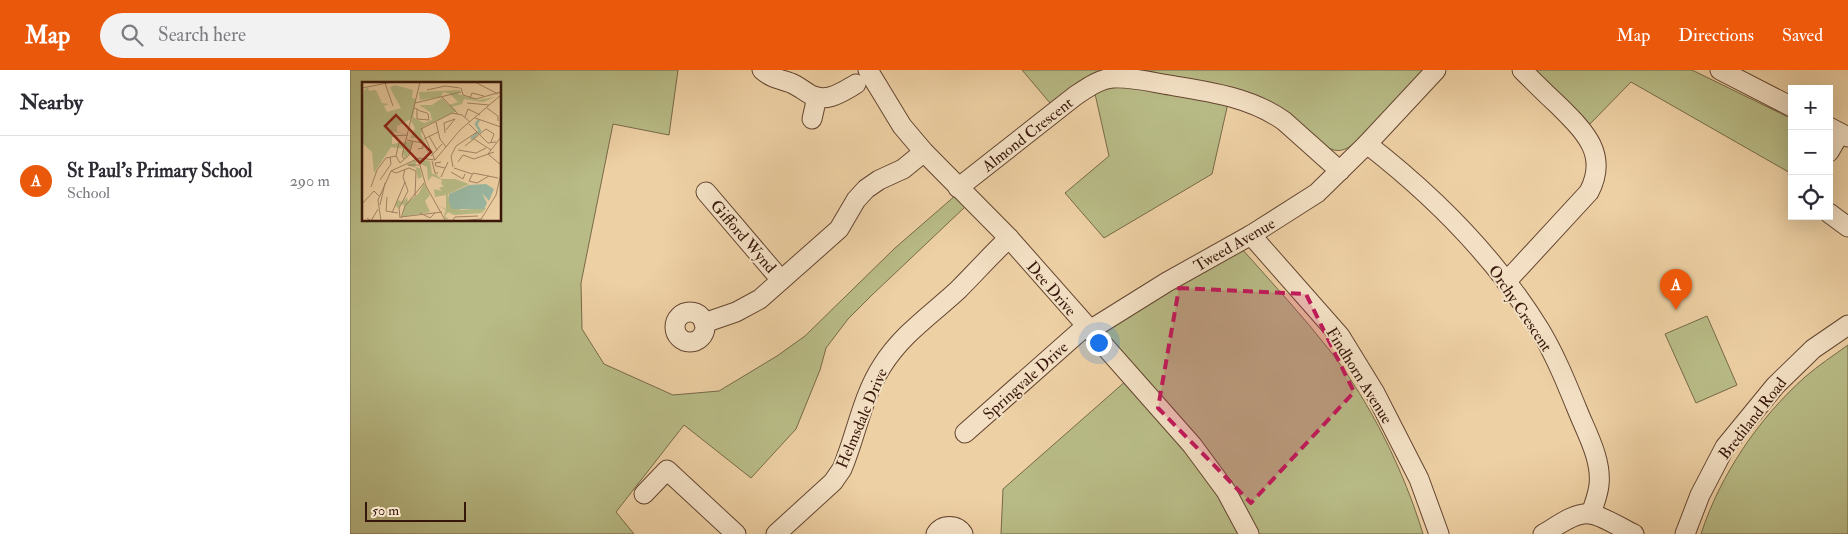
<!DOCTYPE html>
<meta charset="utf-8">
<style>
body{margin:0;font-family:"IM FELL Double Pica",serif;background:#f2f2f3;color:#2b2b33}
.controls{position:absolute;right:15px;top:15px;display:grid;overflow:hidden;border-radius:0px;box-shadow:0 5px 20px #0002}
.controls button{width:45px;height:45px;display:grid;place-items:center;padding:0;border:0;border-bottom:1px solid #e1e1e2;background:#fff;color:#2b2b33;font:25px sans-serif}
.scale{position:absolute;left:15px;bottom:12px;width:101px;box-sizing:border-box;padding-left:5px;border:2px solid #37170a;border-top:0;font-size:14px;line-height:18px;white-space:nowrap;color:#37170a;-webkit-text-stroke:4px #f3e0c4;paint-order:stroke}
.you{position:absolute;left:748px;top:272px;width:18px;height:18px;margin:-12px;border:4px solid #fff;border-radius:50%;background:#1a73e8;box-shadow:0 0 0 8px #1a73e833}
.badge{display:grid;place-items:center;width:32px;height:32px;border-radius:50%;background:#ea580c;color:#fff;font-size:16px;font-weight:700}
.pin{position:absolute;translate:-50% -41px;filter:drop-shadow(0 1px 2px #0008)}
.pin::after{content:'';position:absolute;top:26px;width:18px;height:15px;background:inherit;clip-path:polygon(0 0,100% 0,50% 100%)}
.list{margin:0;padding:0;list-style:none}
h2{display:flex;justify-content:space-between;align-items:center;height:65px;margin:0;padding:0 20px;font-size:21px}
h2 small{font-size:16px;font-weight:400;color:#7c7c81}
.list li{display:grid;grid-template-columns:32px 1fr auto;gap:15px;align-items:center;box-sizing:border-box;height:90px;padding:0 20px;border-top:1px solid #e1e1e2}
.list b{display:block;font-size:19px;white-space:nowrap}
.list p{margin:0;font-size:16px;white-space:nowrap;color:#7c7c81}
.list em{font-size:16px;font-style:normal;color:#7c7c81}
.icon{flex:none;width:28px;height:28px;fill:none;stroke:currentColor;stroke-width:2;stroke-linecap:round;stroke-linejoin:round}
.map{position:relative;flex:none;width:1498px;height:464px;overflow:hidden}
header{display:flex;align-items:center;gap:30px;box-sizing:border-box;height:70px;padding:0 25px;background:#ea580c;color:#fff}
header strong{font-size:24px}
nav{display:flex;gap:28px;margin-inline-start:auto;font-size:18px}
.search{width:350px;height:45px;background:#f2f2f3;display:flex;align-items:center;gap:12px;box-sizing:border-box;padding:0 18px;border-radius:28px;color:#7c7c81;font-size:19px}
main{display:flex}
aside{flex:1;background:#fff}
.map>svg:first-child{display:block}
</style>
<header>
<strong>Map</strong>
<div class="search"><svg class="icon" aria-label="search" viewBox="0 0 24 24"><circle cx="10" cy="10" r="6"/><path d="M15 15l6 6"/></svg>Search here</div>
<nav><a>Map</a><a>Directions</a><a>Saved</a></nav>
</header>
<main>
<aside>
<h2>Nearby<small></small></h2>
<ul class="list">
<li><span class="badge">A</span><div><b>St Paul's Primary School</b><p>School</p></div><em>290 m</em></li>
</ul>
</aside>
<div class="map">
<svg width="1498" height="464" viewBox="0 0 1498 464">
<rect width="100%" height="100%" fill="#edd0a4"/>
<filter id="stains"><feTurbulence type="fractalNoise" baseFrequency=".004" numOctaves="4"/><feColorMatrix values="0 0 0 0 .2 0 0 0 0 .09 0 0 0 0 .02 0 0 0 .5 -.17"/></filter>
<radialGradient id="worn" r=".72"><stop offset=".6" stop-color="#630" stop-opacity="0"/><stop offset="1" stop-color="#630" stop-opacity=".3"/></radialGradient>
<g fill="#b8bb86" stroke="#786948" fill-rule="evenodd">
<path d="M0,0H328L319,65L263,54L231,213L232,259L254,294L323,325L369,321L427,286L455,266L545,178L606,125L616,136L522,225L498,249L476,278L470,300L446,359L401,408L334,355L266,442L284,464H0ZM14,14H150V150H14Z"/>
<path d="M672,0H1075L1005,73C998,78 992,82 984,80C973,78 949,51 938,44C921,31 902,24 881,20L862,104L754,168L715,123L759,86L741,6L700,33Z"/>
<polygon points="1179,0 1342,0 1442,49 1442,104 1281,12 1238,56"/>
<path d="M892,179C922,213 953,246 981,282C1021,334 1054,401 1073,464H651L653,419L785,303L749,259Z"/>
<polygon points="1357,246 1387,315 1346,333 1315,264"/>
<path d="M1498,275V464H1351C1370,405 1409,348 1455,307C1469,295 1484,285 1498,275Z"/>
</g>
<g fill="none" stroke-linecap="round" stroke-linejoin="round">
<g stroke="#644530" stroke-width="21">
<g id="minor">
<path d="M412,0C421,8 430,9 441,13C448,16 454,21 461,25C477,33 492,22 506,14"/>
<polyline points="518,0 552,56 574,82 659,168 842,375 876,421 899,464"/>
<polyline points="1370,0 1442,37"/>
<polyline points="462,49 467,27"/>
<polyline points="1479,57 1498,67"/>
<path d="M1017,74C1084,126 1145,187 1190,260C1205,285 1216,312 1227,339C1236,362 1252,389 1249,415C1248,425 1244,434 1241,444"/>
<polyline points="1479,82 1490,63"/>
<path d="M608,118L725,26C737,18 749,9 763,8C780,7 797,11 813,14C855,21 899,26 934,51L990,101"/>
<polyline points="356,122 431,210"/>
<polyline points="1479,143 1498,157"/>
<polyline points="901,165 990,266 1025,323 1069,409 1089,464"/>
<path d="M1156,212L1239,122C1259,84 1234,61 1208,35C1196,24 1184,12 1172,0"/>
<circle cx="340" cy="257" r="15"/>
<polyline points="354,253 386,242 410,229 489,159 506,130 516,119 529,110 553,99 574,82"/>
<polyline points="740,260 817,212 901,165 967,123 1017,74 1086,0"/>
<polyline points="615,363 736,256"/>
<polyline points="294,424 317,400 386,464"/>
<path d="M426,464L483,412L492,399C506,366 512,327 532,296C552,264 581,245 608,220C625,203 641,185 659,168"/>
<path d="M586,464C592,454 607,454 613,464"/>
<path d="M1193,464C1206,457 1224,442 1240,444C1251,445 1273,459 1284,464"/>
<polyline points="1335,464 1350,425 1375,377 1425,316 1463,279 1498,255"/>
</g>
</g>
<use href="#minor" stroke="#f3e0c4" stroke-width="19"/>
</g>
<path fill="#c2185b" fill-opacity="0.2" stroke="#c2185b" stroke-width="4" stroke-dasharray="10 6" stroke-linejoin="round" d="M829,218L956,224L1004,322L901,433L808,338Z"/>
<g text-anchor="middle" stroke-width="4" stroke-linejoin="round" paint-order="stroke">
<g font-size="16" fill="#37170a" stroke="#f3e0c4">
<text transform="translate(677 64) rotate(-38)" y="6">Almond Crescent</text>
<text transform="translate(394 166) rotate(49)" y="6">Gifford Wynd</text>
<text transform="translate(884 174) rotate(-30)" y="6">Tweed Avenue</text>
<text transform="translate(702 218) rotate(49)" y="6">Dee Drive</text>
<text transform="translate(1171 238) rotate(56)" y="6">Orchy Crescent</text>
<text transform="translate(1010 305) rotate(58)" y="6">Findhorn Avenue</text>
<text transform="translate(675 310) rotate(-42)" y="6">Springvale Drive</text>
<text transform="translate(511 348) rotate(-67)" y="6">Helmsdale Drive</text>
<text transform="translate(1402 348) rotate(-52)" y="6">Brediland Road</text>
</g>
</g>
<g transform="translate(12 12)">
<rect width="139" height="139" fill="#edd0a4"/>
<path d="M33,3L51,8L50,16L54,17L51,35L62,41L70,38L68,30L57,23H70L80,16L87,23L96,20L88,12L81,10L79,15L58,18L57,10L98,8L96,12L116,18L133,15L121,20L102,17L100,22L90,25L95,29L61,45L59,53L65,64L66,72L62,62L55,56H48L53,46L49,39L51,36L35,44V50L45,52L30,50V62L51,59L48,70L43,77L40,69L44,67L29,65L12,91L10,70L0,61V10L6,5L7,9L14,8L20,21L27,22L22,24L25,30L39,26L29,8L28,5ZM56,77L68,79L70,92H74L79,97H93L107,102L86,112L88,121L99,128L124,126L120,131L92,133L86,130L83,134L87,138L83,137L82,133L84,128L76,123L84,127V113L73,115L72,107L80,109L77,106L82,104L79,102L80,98L70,94L66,99L65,85L54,80L53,85L58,86L60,95L56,97L54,86L44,83ZM62,101L68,113L63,119L68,130L40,135L43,124L39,122L36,126L33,123L36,118L40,120L45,115L46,120L57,111Z" fill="#b8bb86"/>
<path d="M124,102L132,107L127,119L120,111L125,121L122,127H90L87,121V112L107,103Z" fill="#9ab7a2"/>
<path fill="none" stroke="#9ab7a2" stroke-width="2.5" d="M109,57L118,49L114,42L117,38"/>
<path fill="none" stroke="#a48666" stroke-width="1" d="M113,0L136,12M23,1L31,24M0,6L30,0M99,6L101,13L114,17L139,10M65,8L83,4L98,6M80,15L96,32M108,16L110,11L122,14M53,21L99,10M105,21L127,23M52,26L55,27L58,29L65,31L66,32L67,38L55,37V27M125,26L136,34V39M103,35L106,27L118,33M113,36L139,45M74,40L78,57L84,65M107,42L126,61L134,60M59,46L73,78M59,47L90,31L100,33L108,40M83,51L82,41L93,37L84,48M30,54L46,53M67,54L75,68M139,55L126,72L139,83M62,57L76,50M112,57L129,68M45,58L61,61V66L56,67M37,60L34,74L38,81M103,64L124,47L132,52L129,60M96,68L114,71L124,66M69,74L80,62M42,77L40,74L58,0M70,79L73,91H76M79,80L73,81L74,84L83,86M96,80L101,73L112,77L132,70M38,81L47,73L51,59M46,83H58L64,104L83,138M91,85L89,74L94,64L115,50M92,86L110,92M29,89L34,91L47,86L54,89L53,114M89,90L101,97L103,92M79,95L86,80M18,98L29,82L28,75M107,99L111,91L136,96M107,99L115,101L127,94M9,105L15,88L24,76L34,74M25,115L24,129L36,131M0,122L12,109L17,114M18,123L23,101M30,131L43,100M58,131L68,136L73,131M39,135L80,130M5,136L9,139L16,127M38,136L37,126L46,109L41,95L43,87M39,136L43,124L62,101M91,138L93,135L116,134M19,139L16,118L29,89L57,76L73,78L98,48L139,13M95,139L119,137M118,139L134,113L139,91"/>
<path fill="#8f2418" fill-opacity="0.15" stroke="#8f2418" stroke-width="2.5" d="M34,33L69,70L58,81L23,44Z"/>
<rect width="139" height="139" fill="none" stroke="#37170a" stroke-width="2.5"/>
</g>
<rect width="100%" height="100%" filter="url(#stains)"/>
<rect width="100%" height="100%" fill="url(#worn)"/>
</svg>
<div class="controls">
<button>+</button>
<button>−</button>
<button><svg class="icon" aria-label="locate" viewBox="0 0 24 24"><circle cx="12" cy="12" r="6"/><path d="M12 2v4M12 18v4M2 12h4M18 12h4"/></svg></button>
</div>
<div class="scale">50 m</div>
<div class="you"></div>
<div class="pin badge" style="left:1326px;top:240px">A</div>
</div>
</main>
